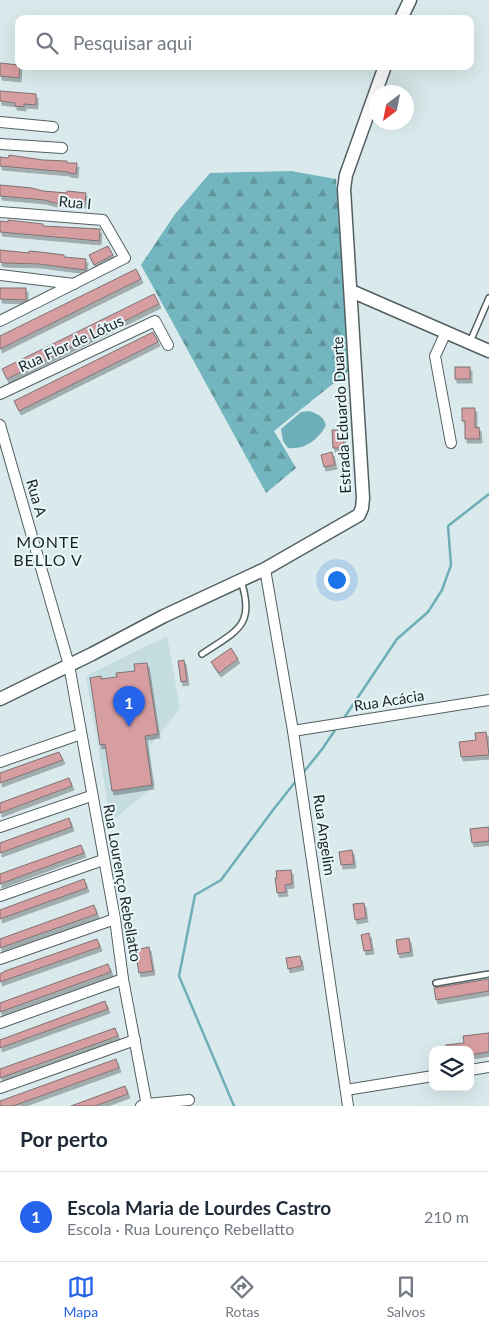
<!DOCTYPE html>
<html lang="pt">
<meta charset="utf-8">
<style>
body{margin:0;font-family:Lato,sans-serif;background:#f2f2f3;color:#1f2937}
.controls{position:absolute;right:15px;bottom:15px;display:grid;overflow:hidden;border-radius:10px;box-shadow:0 5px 20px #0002}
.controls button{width:45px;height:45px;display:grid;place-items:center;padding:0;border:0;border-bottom:1px solid #e0e1e3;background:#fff;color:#1f2937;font:25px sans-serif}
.compass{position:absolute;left:369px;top:85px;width:45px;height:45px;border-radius:50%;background:#fff;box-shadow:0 5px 20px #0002;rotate:212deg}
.you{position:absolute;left:336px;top:579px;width:18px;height:18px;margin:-12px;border:4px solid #fff;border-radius:50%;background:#1a73e8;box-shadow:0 0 0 8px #1a73e833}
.badge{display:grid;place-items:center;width:32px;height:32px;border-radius:50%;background:#2563eb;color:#fff;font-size:16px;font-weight:700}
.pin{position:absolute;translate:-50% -41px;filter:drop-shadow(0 1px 2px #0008)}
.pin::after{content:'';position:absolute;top:26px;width:18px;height:15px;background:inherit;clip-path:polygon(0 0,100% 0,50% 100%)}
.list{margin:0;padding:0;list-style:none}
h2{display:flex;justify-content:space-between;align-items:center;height:65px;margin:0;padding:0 20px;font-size:21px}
h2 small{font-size:16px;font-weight:400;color:#747a83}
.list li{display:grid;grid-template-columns:32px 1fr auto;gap:15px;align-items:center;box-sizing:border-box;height:90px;padding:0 20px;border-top:1px solid #e0e1e3}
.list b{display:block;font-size:19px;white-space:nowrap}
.list p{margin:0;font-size:16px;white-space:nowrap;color:#747a83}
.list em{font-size:16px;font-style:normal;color:#747a83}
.icon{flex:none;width:28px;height:28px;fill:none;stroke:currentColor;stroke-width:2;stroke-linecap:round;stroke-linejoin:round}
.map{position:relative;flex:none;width:489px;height:1106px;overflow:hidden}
.search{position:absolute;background:#fff;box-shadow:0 5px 20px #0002;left:15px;right:15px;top:15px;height:55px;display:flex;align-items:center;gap:12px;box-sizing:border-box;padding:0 18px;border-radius:10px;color:#747a83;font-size:19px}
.sheet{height:155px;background:#fff}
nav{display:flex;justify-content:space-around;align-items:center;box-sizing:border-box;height:70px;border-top:1px solid #e0e1e3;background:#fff;font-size:14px;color:#747a83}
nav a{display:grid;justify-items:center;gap:2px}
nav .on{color:#2563eb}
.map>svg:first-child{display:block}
</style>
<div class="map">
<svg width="489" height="1106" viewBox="0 0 489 1106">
<defs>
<pattern id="forest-firs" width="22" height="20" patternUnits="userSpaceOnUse" patternTransform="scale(1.25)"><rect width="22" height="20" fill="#74b6bf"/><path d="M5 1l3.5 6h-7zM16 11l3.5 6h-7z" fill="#5f949b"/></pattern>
<filter id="shadow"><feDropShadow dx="2" dy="4" stdDeviation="0" flood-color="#0004"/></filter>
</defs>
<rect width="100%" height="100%" fill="#daeaec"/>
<polygon fill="#c5dce0" points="167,636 180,708 149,747 155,785 111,822 86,676"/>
<polygon fill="url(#forest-firs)" points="291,171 336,179 349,371 274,431 296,468 266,493 141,265 175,214 210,173"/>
<path fill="#6daeb8" d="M309,411C318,414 323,416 326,425C319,439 305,450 288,448L283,441L281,429L301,412Z"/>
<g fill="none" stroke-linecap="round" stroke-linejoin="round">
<g stroke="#6daeb8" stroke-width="2.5">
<polyline points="342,721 397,639 428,612 442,590 451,565 448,526 489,494"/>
<polyline points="303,773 323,748 337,727"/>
<polyline points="234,1106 179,976 195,895 221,880 273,810 296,781"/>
</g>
</g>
<g fill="#d79ea1" stroke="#7e7171" filter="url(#shadow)">
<polygon points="0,63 19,65 20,66 19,78 0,76"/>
<polygon points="0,91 36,94 36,105 24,104 24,107 15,106 15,103 0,101"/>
<polygon points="9,155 43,160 67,161 67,163 77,163 76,174 68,173 68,172 0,166 0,157 8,158"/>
<polygon points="0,185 32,188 43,191 67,193 67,191 86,193 85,204 73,202 73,204 55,203 44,200 0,196"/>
<polygon points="8,220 43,224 43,226 100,229 99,241 0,232 0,221 8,222"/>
<polygon points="108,246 113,255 94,265 89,255"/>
<polygon points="0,250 29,253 29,251 40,252 64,255 64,257 86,259 85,270 39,264 4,263 0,262"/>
<polygon points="136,269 141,279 0,349 0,336"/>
<polygon points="0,288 26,288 26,300 0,299"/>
<polygon points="154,294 159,304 7,379 2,369"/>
<polygon points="153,332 158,342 19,411 14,401"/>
<rect x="455" y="367" width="15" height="12"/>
<polygon points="462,408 475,408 475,428 479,427 480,439 465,439 465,421 462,421"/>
<polygon points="332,430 343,430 344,448 333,448"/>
<polygon points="332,452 335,465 324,467 321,455"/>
<polygon points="231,648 238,659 219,673 211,662"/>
<polygon points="184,660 187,681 181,682 178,661"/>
<polygon points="147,663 158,734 145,736 152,785 112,791 105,744 100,745 90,678 101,676 101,679 117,677 116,673 135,671 134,664"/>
<polygon points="486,732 489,755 461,757 459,742 476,740 475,733"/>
<polygon points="59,752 63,760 0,783 0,773"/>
<polygon points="69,778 72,786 0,813 0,803"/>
<polygon points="69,818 72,827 0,853 0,843"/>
<polygon points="489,827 489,841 472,843 470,829"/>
<polygon points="81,845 84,853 0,884 0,874"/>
<polygon points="352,850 354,864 341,865 339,852"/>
<polygon points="291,870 292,884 285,885 286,892 277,893 275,878 277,878 276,871"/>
<polygon points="84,879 87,888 0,919 0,910"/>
<polygon points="364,903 366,918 355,920 353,904"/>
<polygon points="94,905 97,914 0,948 0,939"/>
<polygon points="369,933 372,950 364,951 361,935"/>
<polygon points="409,938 411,952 398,954 396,940"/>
<polygon points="97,939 100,947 0,982 0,974 5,971"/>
<polygon points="149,947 153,971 139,973 135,950"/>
<polygon points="300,956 302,966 288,969 286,958"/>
<polygon points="108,964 111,972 0,1012 0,1003"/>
<polygon points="489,979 489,991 436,1000 434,988"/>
<polygon points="105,1001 108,1009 0,1048 0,1040"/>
<polygon points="115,1028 118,1036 0,1078 0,1069"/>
<polygon points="489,1033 489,1052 470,1055 470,1050 446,1050 446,1045 464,1043 463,1036"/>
<polygon points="116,1059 119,1068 13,1106 0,1106 0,1101 3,1100"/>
<polygon points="125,1086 128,1094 95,1106 71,1106"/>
</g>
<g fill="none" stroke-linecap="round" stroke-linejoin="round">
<g stroke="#536062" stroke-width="8">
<g id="service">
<polyline points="470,342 489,298"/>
<path d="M202,654C236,631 256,626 241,581"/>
<polyline points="436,983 489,974"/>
</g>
</g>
<g stroke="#536062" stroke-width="12">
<g id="minor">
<polyline points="0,122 53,127"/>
<polyline points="0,144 62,148"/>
<polyline points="0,212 103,220 125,258 0,321"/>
<polyline points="0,275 74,284"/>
<polyline points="446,332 435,356 451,443"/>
<polyline points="0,394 155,321 168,345"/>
<polyline points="0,425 69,665 115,919 123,979 147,1106"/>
<polyline points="265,569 293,731 348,1106"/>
<polyline points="293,731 489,700"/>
<polyline points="0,762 81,734"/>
<polyline points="0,827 91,796"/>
<polyline points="0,896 103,860"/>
<polyline points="0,959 115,919"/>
<polyline points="0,1023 123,979"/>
<polyline points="470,1070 489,1067"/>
<polyline points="0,1088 135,1040"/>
<polyline points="346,1090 433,1076"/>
<polyline points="141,1106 147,1104 189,1100"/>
</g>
</g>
<g stroke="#536062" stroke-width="15">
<g id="tertiary">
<polyline points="401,19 410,0"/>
<polyline points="351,291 489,351"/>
<polyline points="0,699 92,654 164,616 265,569 359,515 362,508 363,498 344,189 346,175 385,66"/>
</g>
</g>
<use href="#service" stroke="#fff" stroke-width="5"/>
<use href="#minor" stroke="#fff" stroke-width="10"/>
<use href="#tertiary" stroke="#fff" stroke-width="12"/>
</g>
<g text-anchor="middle" stroke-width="4" stroke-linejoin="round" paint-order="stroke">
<g font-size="15" fill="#1d2324" stroke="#e8f7fa">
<text transform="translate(75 203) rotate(5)" y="5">Rua I</text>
<text transform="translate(71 344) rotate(-25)" y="5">Rua Flor de Lótus</text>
<text transform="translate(342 415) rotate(-93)" y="5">Estrada Eduardo Duarte</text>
<text transform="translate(36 498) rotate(74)" y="5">Rua A</text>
<text transform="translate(389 701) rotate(-9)" y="5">Rua Acácia</text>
<text transform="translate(324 835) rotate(82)" y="5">Rua Angelim</text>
<text transform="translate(122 883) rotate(80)" y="5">Rua Lourenço Rebellatto</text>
</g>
<g font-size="16" letter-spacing="1" fill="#1d2324" stroke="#e8f7fa">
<text x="48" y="548">MONTE<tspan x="48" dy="18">BELLO V</tspan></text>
</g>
</g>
</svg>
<div class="controls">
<button><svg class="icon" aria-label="layers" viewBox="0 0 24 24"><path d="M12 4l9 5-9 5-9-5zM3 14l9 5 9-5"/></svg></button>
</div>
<svg class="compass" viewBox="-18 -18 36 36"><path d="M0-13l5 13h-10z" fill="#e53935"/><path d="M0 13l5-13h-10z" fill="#747a83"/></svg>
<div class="you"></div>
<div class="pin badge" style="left:129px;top:727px">1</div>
<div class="search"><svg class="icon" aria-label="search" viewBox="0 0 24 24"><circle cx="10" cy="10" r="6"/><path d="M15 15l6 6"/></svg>Pesquisar aqui</div>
</div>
<section class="sheet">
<h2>Por perto<small></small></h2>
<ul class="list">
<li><span class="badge">1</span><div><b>Escola Maria de Lourdes Castro</b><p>Escola · Rua Lourenço Rebellatto</p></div><em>210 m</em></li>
</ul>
</section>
<nav>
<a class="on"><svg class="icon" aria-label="map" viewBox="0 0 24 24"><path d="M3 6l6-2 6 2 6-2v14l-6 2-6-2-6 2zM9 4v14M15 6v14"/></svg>Mapa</a>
<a><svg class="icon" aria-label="directions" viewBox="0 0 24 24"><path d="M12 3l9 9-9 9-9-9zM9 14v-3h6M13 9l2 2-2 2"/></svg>Rotas</a>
<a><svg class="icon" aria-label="saved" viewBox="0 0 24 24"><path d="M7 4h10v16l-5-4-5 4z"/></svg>Salvos</a>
</nav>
